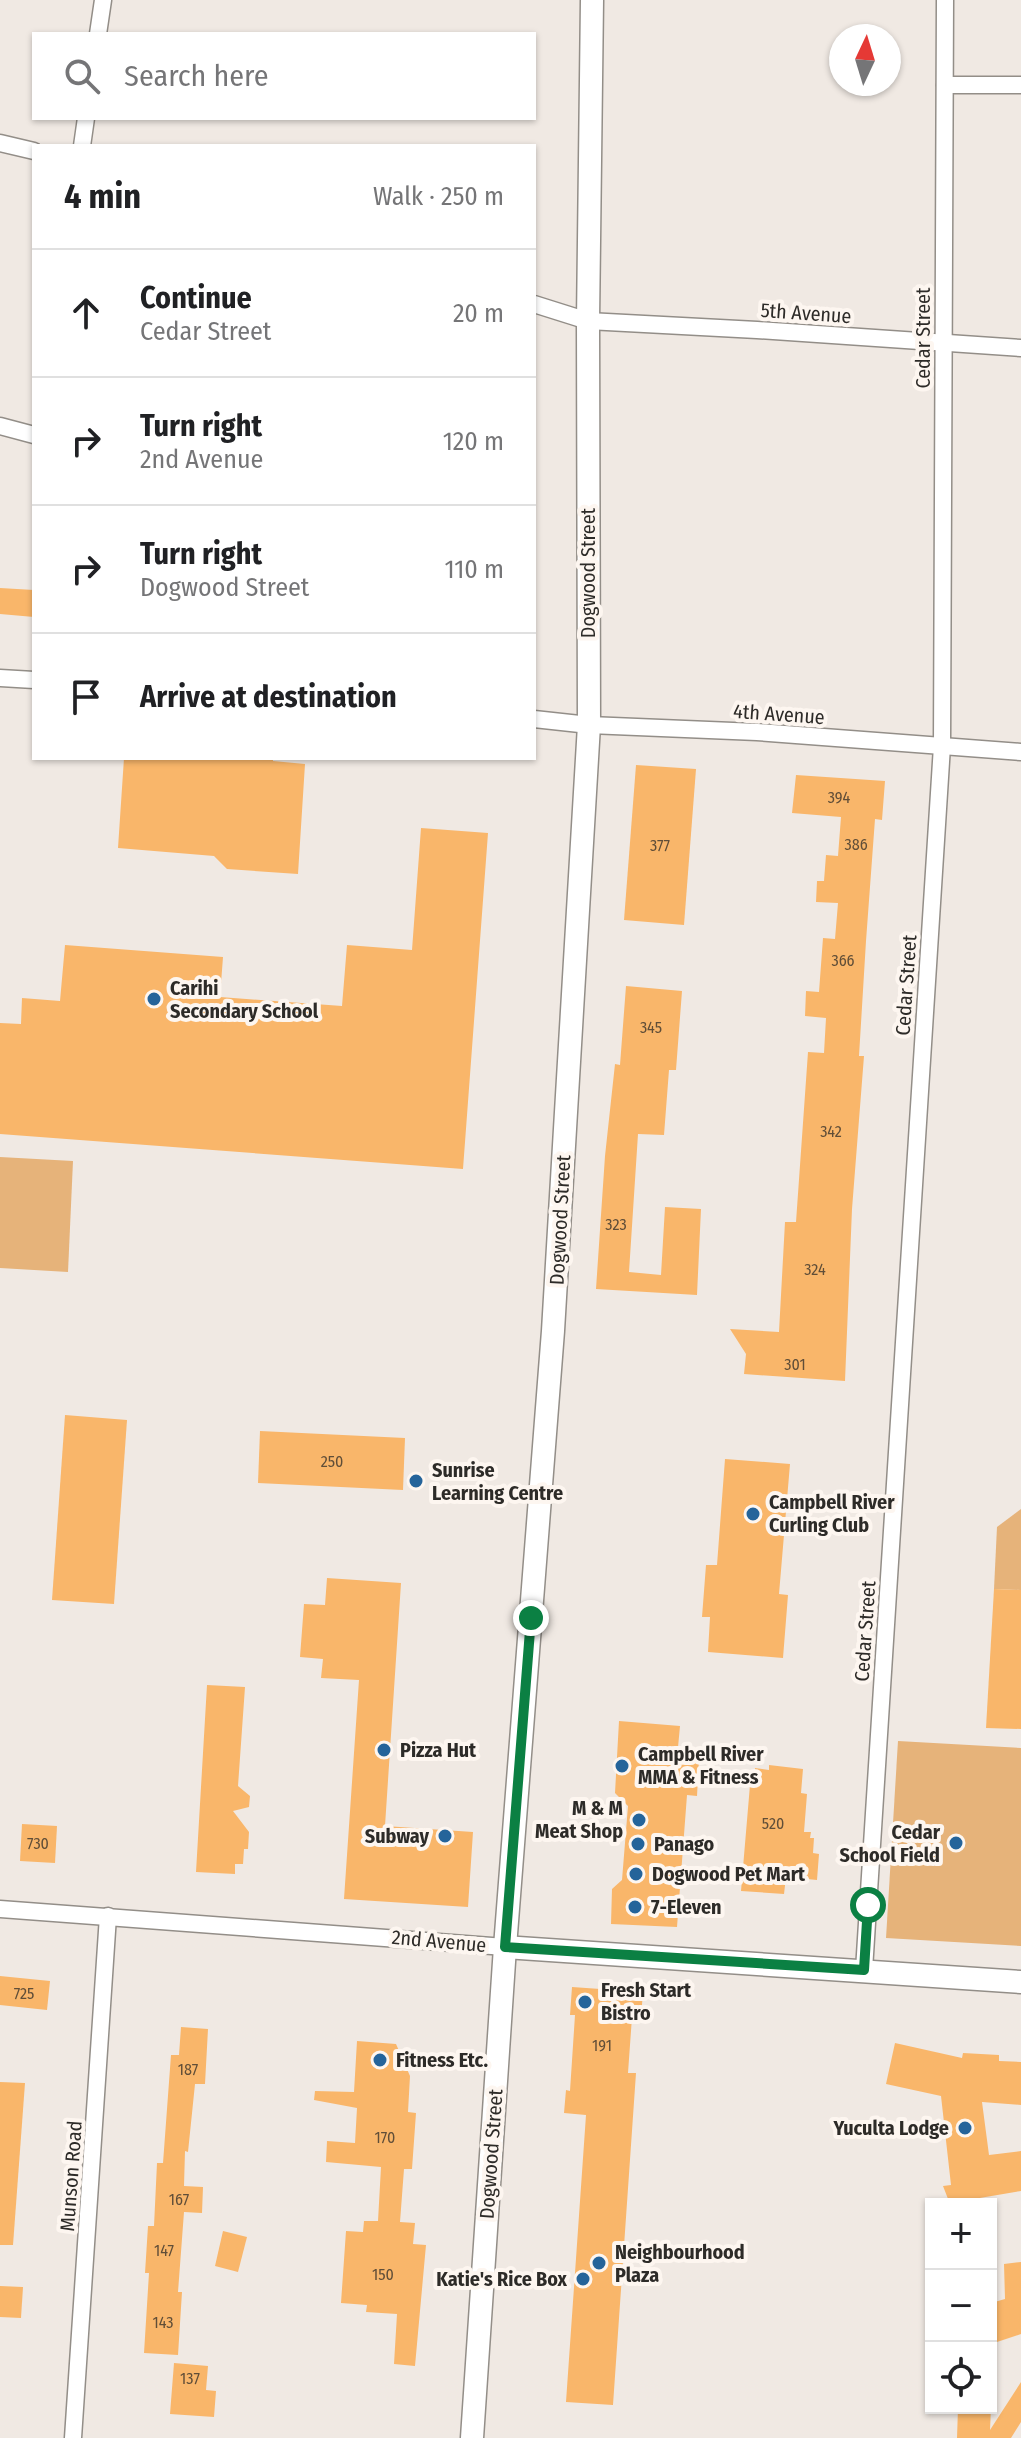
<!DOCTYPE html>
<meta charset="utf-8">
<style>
body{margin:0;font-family:"Fira Sans Condensed",sans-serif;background:#f2f2f2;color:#202124}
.controls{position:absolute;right:24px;bottom:24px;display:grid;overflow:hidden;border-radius:0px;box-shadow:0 2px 6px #0004}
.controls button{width:72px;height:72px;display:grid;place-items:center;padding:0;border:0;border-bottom:2px solid #e0e0e0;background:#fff;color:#202124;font:40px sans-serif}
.compass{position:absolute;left:829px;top:24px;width:72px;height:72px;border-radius:50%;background:#fff;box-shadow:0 2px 6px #0004;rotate:4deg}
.stop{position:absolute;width:24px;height:24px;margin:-18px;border:6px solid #0b8043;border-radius:50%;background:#fff}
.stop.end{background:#0b8043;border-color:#fff;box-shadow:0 2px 8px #0008}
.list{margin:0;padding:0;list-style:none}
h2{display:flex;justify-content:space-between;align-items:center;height:104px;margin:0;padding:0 32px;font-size:34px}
h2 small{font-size:26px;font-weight:400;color:#757577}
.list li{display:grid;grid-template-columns:52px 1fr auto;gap:24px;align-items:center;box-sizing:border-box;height:128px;padding:0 32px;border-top:2px solid #e0e0e0}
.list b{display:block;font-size:30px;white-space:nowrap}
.list p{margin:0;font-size:26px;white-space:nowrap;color:#757577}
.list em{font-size:26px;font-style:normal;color:#757577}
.icon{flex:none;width:44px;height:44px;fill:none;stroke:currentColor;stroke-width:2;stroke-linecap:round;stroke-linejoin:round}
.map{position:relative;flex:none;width:1021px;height:2438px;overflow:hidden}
.search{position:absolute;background:#fff;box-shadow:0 2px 6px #0004;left:32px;top:32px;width:504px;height:88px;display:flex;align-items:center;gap:20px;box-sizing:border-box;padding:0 28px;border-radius:0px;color:#757577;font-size:30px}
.panel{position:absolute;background:#fff;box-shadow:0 2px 6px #0004;left:32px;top:144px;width:504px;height:616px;border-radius:0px}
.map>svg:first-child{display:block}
</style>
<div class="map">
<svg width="1021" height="2438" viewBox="0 0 1021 2438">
<rect width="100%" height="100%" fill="#f0e9e3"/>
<g fill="#e6b37a">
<polygon points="0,1157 73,1161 68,1272 0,1268"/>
<polygon points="1021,1509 1021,1590 994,1589 997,1527"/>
<polygon points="898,1741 1021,1748 1021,1946 886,1938"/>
</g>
<g fill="#f9b66a">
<polygon points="0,588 34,590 34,617 0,614"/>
<polygon points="124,758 273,758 273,761 305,764 298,874 227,869 214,856 118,848"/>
<polygon points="636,765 696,769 684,925 624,920"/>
<polygon points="796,775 885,781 882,820 875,819 866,941 859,1056 864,1056 852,1209 845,1381 744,1374 746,1354 730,1329 779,1332 785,1222 796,1222 808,1052 824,1053 826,1018 805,1016 806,991 819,992 823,938 835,939 838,903 816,902 817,881 824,881 826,855 838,856 841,817 792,813"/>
<polygon points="421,828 488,833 463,1169 0,1134 0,1023 21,1024 22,998 60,1001 65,945 223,957 220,997 342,1006 347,945 412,950"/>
<polygon points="626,986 682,991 676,1070 669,1070 664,1135 638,1134 629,1272 661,1275 665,1207 701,1209 697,1295 596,1289 605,1156 615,1064 620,1065"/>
<polygon points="65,1415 127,1420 114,1604 52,1600"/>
<polygon points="260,1431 405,1438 403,1490 258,1483"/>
<polygon points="725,1459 790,1464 779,1594 788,1595 783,1658 708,1652 710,1617 702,1617 706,1565 717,1565"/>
<polygon points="327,1578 401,1583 385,1826 473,1832 468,1907 344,1899 359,1680 321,1678 323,1659 300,1657 304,1604 325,1605"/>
<polygon points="994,1589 1021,1590 1021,1729 986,1728"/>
<polygon points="207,1685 245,1687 238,1786 250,1796 249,1807 233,1811 249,1832 248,1849 244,1849 243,1864 235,1864 235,1874 196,1872"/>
<polygon points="619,1721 680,1726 677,1758 699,1760 697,1796 687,1795 677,1927 611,1924 612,1889 622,1880 628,1806 615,1793"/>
<polygon points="769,1765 803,1769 801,1793 807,1794 804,1832 811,1832 810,1838 814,1838 813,1853 819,1854 817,1880 786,1877 784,1894 741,1891 750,1785 754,1786 755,1768 769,1770"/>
<polygon points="22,1824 57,1826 55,1863 20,1861"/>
<polygon points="0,1976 50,1981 47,2010 0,2005"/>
<polygon points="572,1987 643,1992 641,2017 632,2017 628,2073 636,2073 613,2405 566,2402 586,2115 564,2113 566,2090 570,2091 575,2015 570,2015"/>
<polygon points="181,2027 208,2029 205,2084 195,2084 188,2152 185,2151 184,2186 203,2187 202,2213 184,2212 178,2292 182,2292 178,2355 144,2353 149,2273 145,2273 148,2226 154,2226 157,2163 163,2163 171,2055 179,2055"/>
<polygon points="357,2041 396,2044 410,2076 408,2112 416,2113 412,2169 404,2169 400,2222 415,2223 413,2244 426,2245 415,2366 394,2364 397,2314 366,2312 367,2305 341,2303 346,2231 363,2232 364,2221 378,2221 381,2167 326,2162 327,2141 355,2143 357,2108 314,2100 315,2091 354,2092"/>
<polygon points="895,2043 962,2058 963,2053 999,2055 999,2061 1021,2062 1021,2105 982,2102 989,2155 1021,2151 1021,2191 968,2200 967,2204 950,2204 943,2186 951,2185 941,2096 886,2084"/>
<polygon points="0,2082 25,2083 13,2245 0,2245"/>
<polygon points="223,2231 247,2237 238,2272 215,2266"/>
<polygon points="1021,2262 1021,2334 991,2344 991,2303 1005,2299 1004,2264"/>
<polygon points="0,2286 23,2287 21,2318 0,2317"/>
<polygon points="174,2363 208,2366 206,2390 216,2391 214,2417 170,2414"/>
<polygon points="1021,2382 1021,2422 1011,2438 957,2438 958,2408 991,2408 990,2430"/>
</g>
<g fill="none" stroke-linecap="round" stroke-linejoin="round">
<g stroke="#938e88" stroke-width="19">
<g id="street">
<polyline points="98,34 103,0"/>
<polyline points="945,85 1021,85"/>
<polyline points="0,143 34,151"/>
<polyline points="82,146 86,118"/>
<polyline points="534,304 588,321 757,330 1021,348"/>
<polyline points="0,426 34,435"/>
<polyline points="0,678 34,680"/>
<polyline points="534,719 589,725 757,732 1021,752"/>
<polyline points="0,1909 505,1947"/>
<polyline points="864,1970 942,746 945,0"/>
<polyline points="73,2438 108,1916"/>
</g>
</g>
<g stroke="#938e88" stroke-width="25">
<g id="secondary">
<polyline points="505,1947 1021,1982"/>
<polyline points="472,2438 505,1947 553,1331 589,725 588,321 592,0"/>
</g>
</g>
<use href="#street" stroke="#fff" stroke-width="16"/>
<use href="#secondary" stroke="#fff" stroke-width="22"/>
</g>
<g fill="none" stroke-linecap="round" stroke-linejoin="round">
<polyline stroke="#0b8043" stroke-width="10" points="531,1618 505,1947 864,1970 868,1905"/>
</g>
<g fill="#25649a" stroke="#fdf6f0" stroke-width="3">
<circle cx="154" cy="999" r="8"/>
<circle cx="416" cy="1481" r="8"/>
<circle cx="753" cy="1514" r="8"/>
<circle cx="384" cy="1750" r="8"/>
<circle cx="622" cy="1766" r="8"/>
<circle cx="639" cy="1820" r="8"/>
<circle cx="445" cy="1836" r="8"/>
<circle cx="956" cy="1843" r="8"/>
<circle cx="638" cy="1844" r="8"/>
<circle cx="636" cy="1874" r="8"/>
<circle cx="635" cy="1907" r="8"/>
<circle cx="585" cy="2002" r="8"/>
<circle cx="380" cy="2060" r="8"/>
<circle cx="965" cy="2128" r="8"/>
<circle cx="599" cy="2263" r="8"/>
<circle cx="583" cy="2279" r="8"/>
</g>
<g text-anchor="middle" stroke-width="8" stroke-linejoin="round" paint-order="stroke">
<g font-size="16" fill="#604e38">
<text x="839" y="803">394</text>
<text x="856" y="850">386</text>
<text x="660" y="851">377</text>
<text x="843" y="966">366</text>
<text x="651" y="1033">345</text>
<text x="831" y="1137">342</text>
<text x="616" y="1230">323</text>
<text x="815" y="1275">324</text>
<text x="795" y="1370">301</text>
<text x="332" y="1467">250</text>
<text x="773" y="1829">520</text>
<text x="38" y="1849">730</text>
<text x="24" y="1999">725</text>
<text x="602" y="2051">191</text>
<text x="188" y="2075">187</text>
<text x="385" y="2143">170</text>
<text x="179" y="2205">167</text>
<text x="164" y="2256">147</text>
<text x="383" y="2280">150</text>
<text x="163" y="2328">143</text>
<text x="190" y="2384">137</text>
</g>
<g font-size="20" fill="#2d2b28" stroke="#fdf6f0">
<text transform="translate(806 313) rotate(4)" y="7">5th Avenue</text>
<text transform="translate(923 338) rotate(-90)" y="7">Cedar Street</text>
<text transform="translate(588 573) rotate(-90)" y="7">Dogwood Street</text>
<text transform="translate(779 714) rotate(4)" y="7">4th Avenue</text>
<text transform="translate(906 985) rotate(-86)" y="7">Cedar Street</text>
<text transform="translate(560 1220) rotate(-87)" y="7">Dogwood Street</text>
<text transform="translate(865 1631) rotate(-86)" y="7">Cedar Street</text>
<text transform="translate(439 1941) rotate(5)" y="7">2nd Avenue</text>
<text transform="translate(491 2154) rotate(-86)" y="7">Dogwood Street</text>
<text transform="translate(71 2176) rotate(-86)" y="7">Munson Road</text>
</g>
<g font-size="20" font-weight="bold" fill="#2d2b28" stroke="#fdf6f0" text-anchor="start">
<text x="170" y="995">Carihi<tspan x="170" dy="23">Secondary School</tspan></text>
<text x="432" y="1477">Sunrise<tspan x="432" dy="23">Learning Centre</tspan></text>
<text x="769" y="1509">Campbell River<tspan x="769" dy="23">Curling Club</tspan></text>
<text x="400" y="1757">Pizza Hut</text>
<text x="638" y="1761">Campbell River<tspan x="638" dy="23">MMA &amp; Fitness</tspan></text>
<text x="623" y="1815" text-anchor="end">M &amp; M<tspan x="623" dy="23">Meat Shop</tspan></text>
<text x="940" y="1839" text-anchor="end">Cedar<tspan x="940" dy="23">School Field</tspan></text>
<text x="429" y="1843" text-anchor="end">Subway</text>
<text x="654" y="1851">Panago</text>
<text x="652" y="1881">Dogwood Pet Mart</text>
<text x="651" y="1914">7-Eleven</text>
<text x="601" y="1997">Fresh Start<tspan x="601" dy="23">Bistro</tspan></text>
<text x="396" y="2067">Fitness Etc.</text>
<text x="949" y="2135" text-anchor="end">Yuculta Lodge</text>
<text x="615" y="2259">Neighbourhood<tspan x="615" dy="23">Plaza</tspan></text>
<text x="567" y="2286" text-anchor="end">Katie's Rice Box</text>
</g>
</g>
</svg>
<div class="controls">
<button>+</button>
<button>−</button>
<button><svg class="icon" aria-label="locate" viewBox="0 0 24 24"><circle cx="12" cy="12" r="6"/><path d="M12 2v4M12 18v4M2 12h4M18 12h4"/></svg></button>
</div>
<svg class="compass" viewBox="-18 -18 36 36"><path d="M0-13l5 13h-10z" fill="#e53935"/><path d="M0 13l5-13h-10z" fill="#757577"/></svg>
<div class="stop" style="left:868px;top:1905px"></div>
<div class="stop end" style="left:531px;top:1618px"></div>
<div class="search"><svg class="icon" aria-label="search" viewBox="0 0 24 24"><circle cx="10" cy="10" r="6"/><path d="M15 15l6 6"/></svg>Search here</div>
<section class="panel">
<h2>4 min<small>Walk · 250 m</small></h2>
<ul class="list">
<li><svg class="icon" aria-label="ahead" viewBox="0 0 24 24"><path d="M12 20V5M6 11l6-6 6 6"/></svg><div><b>Continue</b><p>Cedar Street</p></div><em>20 m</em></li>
<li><svg class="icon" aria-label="right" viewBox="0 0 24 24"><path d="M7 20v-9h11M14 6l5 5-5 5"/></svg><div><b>Turn right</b><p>2nd Avenue</p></div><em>120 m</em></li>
<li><svg class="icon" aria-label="right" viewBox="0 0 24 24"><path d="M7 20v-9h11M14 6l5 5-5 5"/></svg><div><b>Turn right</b><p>Dogwood Street</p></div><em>110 m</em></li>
<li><svg class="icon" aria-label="arrive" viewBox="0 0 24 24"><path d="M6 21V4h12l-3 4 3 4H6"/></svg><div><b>Arrive at destination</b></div></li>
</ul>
</section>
</div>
